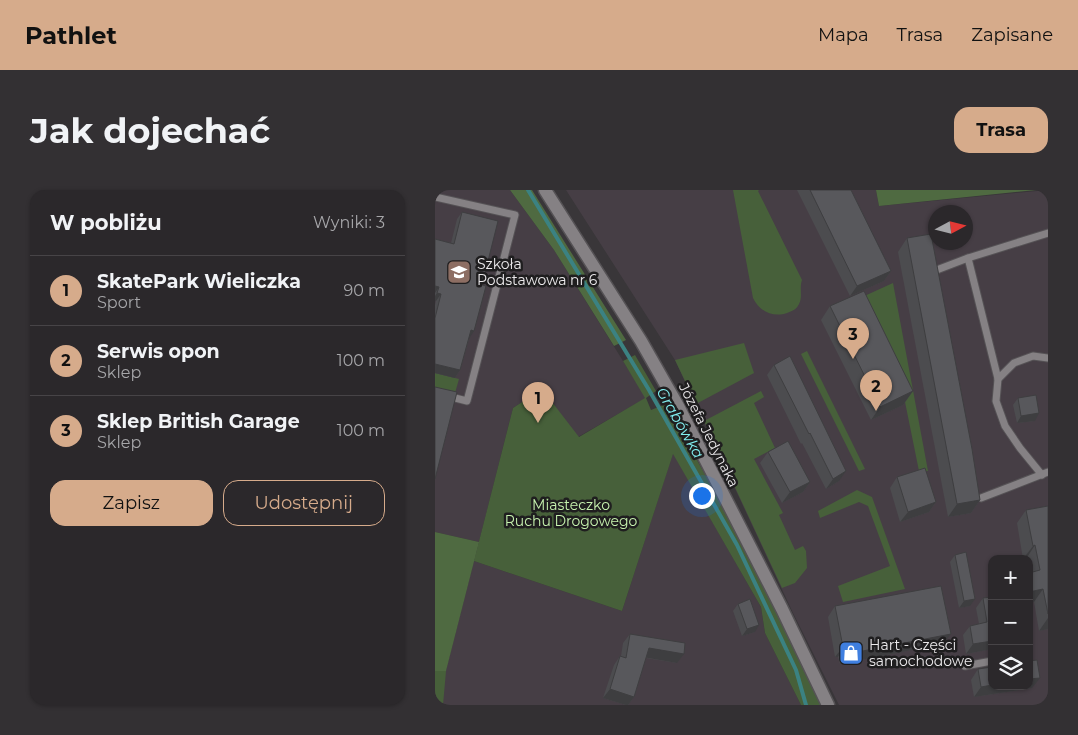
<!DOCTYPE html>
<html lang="pl">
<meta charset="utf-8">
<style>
body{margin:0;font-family:Montserrat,sans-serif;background:#333033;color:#f1f3f6}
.controls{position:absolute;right:15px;bottom:15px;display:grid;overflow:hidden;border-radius:10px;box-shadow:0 1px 4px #0004}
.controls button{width:45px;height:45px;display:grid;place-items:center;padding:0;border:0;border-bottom:1px solid #474447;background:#2b282b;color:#f1f3f6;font:25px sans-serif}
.compass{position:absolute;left:493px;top:15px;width:45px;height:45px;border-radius:50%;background:#2b282b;box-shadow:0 1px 4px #0004;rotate:83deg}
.you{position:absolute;left:266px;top:305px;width:18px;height:18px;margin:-12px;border:4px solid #fff;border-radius:50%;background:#1a73e8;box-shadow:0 0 0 8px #1a73e833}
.badge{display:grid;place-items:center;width:32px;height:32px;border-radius:50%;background:#d6ab8b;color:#111;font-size:16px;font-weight:700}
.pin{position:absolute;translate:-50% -41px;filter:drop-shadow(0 1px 2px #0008)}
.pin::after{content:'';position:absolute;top:26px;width:18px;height:15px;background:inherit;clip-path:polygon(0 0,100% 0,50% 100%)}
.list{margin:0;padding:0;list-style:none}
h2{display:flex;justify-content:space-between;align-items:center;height:65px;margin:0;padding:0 20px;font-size:21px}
h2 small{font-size:16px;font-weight:400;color:#a6a6a9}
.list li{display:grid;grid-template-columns:32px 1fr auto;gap:15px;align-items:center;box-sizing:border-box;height:70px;padding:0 20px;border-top:1px solid #474447}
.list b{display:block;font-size:19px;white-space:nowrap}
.list p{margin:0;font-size:16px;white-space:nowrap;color:#a6a6a9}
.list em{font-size:16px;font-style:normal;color:#a6a6a9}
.actions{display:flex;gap:10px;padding:15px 20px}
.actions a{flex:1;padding:11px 0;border:1px solid #d6ab8b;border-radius:15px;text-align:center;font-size:18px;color:#d6ab8b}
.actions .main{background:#d6ab8b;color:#111}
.icon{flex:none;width:28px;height:28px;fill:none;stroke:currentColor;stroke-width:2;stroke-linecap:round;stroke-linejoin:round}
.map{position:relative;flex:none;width:613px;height:515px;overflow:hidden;border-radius:15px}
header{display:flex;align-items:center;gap:30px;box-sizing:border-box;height:70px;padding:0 25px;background:#d6ab8b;color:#111}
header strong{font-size:24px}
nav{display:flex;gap:28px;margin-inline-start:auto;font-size:18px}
.intro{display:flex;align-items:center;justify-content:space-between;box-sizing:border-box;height:120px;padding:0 30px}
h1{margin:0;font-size:35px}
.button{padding:12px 22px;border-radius:15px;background:#d6ab8b;color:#111;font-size:18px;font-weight:700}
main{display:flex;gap:30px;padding:0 30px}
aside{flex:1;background:#2b282b;border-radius:15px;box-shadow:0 1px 4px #0004}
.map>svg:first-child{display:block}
</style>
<header>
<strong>Pathlet</strong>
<nav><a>Mapa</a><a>Trasa</a><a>Zapisane</a></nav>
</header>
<div class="intro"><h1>Jak dojechać</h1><a class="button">Trasa</a></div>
<main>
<aside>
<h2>W pobliżu<small>Wyniki: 3</small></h2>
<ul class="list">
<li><span class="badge">1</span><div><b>SkatePark Wieliczka</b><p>Sport</p></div><em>90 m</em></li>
<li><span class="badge">2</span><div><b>Serwis opon</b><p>Sklep</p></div><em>100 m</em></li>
<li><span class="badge">3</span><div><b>Sklep British Garage</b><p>Sklep</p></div><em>100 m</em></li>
</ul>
<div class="actions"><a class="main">Zapisz</a><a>Udostępnij</a></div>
</aside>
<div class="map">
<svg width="613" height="515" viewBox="0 0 613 515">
<rect width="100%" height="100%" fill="#393639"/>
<g fill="#463e45" fill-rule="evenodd">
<polygon points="0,0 75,0 119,60 211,208 143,247 107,200 78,218 44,352 0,342"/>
<path d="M131,0H441L444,16L613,0V515H404L358,423L240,170ZM500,22H530V52H500ZM557,369H594V496H557Z"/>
<polygon points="238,263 326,417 330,443 366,515 0,515 0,481 11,480 39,371 187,421"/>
</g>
<g fill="#47603a">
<path d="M298,0H324L323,1L367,90C364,98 368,107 364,114C361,120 357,121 352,123C338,128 324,121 318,108Z"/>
<polygon points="458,93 493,281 484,281 469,207 425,108"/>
<polygon points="309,153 319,183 261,214 240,170"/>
<polygon points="372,161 430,279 424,281 366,164"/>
<polygon points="200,165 221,201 211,208 216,220 231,214 299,337 352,438 386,515 366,515 330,443 326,417 238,264 187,421 39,371 78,218 107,199 144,247 210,208 188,171"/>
<polygon points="0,183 24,189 20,203 0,198"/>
<polygon points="326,201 329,207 319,213 340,258 319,269 348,323 344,325 360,360 368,356 371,361 372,378 360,393 347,398 269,231"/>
<polygon points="422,300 437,307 470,399 408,412 403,396 455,376 433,316 424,312 385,328 383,321"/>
<polygon points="0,481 11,481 8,515 0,515"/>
</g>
<g fill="#4f6a41">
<polygon points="75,0 97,0 191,150 179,156 119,60"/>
<polygon points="441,0 601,0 444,16"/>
<polygon points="0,342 44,352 11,481 0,481"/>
</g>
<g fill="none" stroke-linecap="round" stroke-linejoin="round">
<polyline stroke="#3b8282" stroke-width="4" points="93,0 214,200 302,355 361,480 371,515"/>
<g stroke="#555255" stroke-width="9">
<g id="lane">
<polyline points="0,7 80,25 32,211 0,203"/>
<polyline points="533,68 613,43"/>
<polyline points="499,81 533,68 563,189"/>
<polyline points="607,285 585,258 570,236 561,211 563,189 579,173 598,166 613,168"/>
<polyline points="546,308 613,282"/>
<polyline points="530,476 557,471"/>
</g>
</g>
<g stroke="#555255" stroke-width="15">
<polyline id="secondary" points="110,0 206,151 243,216 347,419 393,515"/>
</g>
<use href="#lane" stroke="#858184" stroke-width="7"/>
<use href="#secondary" stroke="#858184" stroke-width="12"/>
</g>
<g fill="#4c4c4f">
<polygon points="362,0 416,0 456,81 449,91 415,106"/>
<polygon points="27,22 34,149 25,180 20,188 0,183 0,115 1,111 0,111 0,49 16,53 22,29"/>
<polygon points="472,48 545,310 536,323 513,327 463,62"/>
<polygon points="395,116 478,201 468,215 436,230 386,130"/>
<polygon points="339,175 404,291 391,299 367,253 366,254 332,185"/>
<polygon points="583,208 600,231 582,233 578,215"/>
<polygon points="333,262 375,292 368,302 347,313 325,273"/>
<polygon points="462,287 501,312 494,322 465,332 455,298"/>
<polygon points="613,316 613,439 604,441 599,412 594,413 594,369 588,369 582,333 591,320"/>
<polygon points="520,365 535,416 524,418 515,372"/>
<polygon points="548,408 557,459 531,464 528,445 535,436 544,434 541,418"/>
<polygon points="303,414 320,442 307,446 298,421"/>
<polygon points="400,416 508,454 405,474 403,467 400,467 393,427"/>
<polygon points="195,444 242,473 211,468 199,507 193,515 191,515 168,508 179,475 185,466 186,466 188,453"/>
<polygon points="543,479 597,498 539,507 536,490"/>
</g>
<g fill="#3e3e40">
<polygon points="456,81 449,91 415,106 422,96"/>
<polygon points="0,96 4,97 0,103"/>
<polygon points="2,103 6,104 1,111 0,111 0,106"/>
<polygon points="36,140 39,141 34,149 30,148"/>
<polygon points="0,174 25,180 20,188 0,183"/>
<polygon points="478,201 468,215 436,230 445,217"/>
<polygon points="604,223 600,231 582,233 586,226"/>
<polygon points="411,281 404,291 391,299 398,289"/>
<polygon points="375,292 368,302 347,313 355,302"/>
<polygon points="545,310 536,323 513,327 522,314"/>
<polygon points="501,312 494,322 465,332 473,322"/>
<polygon points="600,355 591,369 588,369 598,356"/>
<polygon points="608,399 599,412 594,413 594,402"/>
<polygon points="540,409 535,416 524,418 529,411"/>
<polygon points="613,428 613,439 604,441"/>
<polygon points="324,435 320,442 307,446 312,439"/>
<polygon points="516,444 508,454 405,474 412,464"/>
<polygon points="557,451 557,459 531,464 538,454"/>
<polygon points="410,456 403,467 400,467 408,457"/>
<polygon points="214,458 249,464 242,473 208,467"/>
<polygon points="605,488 597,498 539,507 546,497 557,495 557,496 594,496 594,489"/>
<polygon points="175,499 199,507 193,515 191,515 168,508"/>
</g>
<g fill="#58585c" stroke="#3e3e40">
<polygon points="375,0 416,0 456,81 422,96"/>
<polygon points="27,22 63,31 47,95 51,96 39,141 36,140 25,180 0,174 0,128 6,104 2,103 4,97 0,96 0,49 19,54"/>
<polygon points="496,44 537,259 545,310 522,314 472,48"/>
<polygon points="429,101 478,201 445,217 395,116"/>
<polygon points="355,166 411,281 398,289 375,243 374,244 339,175"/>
<polygon points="0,197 22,202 0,289"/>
<polygon points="601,205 604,223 586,226 583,208"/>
<polygon points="353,251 375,292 355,302 333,262"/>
<polygon points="490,278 501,312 473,322 462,287"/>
<polygon points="613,316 613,424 608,399 594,402 594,383 605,380 600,355 598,356 591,320"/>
<polygon points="531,362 540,409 529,411 520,365"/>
<polygon points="506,396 516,444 412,464 410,456 408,457 400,416"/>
<polygon points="557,407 557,451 538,454 535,436 552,432 548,408"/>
<polygon points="315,409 324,435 312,439 303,414"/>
<polygon points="594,432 596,444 594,444"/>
<polygon points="195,444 250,453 249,464 214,458 199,507 175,499 185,466 191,468"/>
<polygon points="602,470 605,488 594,489 594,471"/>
<polygon points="557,477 557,495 546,497 543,479"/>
</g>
<defs>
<g id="school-square" transform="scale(1.25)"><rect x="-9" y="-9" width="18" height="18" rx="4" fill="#8d6e63" stroke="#1f1e1f"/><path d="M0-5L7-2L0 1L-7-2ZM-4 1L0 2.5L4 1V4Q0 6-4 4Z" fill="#fff"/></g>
<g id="shop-square" transform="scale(1.25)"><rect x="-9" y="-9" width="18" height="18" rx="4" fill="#3f7fe0" stroke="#1f1e1f"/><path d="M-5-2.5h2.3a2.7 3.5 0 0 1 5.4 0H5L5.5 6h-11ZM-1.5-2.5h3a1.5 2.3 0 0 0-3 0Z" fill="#fff"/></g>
</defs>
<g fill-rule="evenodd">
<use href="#school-square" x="24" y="82"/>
<use href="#shop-square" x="416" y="463"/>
</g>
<g text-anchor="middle" stroke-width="5" stroke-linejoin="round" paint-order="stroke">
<g font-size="14" fill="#eceaec" stroke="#1f1e1f" text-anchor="start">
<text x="42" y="79">Szkoła<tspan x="42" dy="16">Podstawowa nr 6</tspan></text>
<text x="434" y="460">Hart - Części<tspan x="434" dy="16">samochodowe</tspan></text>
</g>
<g font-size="14" fill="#eceaec" stroke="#1f1e1f">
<text transform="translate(274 245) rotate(63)" y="5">Józefa Jedynaka</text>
</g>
<g font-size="14" fill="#c7f3af" stroke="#1f1e1f">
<text x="136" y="320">Miasteczko<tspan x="136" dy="16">Ruchu Drogowego</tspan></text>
</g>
<g font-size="15" font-style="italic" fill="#82eff0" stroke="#1f1e1f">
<text transform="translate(245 233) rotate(60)" y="5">Grabówka</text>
</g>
</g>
</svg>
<div class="controls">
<button>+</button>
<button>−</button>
<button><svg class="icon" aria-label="layers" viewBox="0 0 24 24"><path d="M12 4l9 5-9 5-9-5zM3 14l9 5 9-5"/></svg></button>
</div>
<svg class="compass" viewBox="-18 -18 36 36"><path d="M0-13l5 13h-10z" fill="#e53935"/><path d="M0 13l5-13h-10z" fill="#a6a6a9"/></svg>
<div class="you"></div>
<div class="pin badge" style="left:103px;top:233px">1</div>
<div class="pin badge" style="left:441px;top:221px">2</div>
<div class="pin badge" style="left:418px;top:169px">3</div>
</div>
</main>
